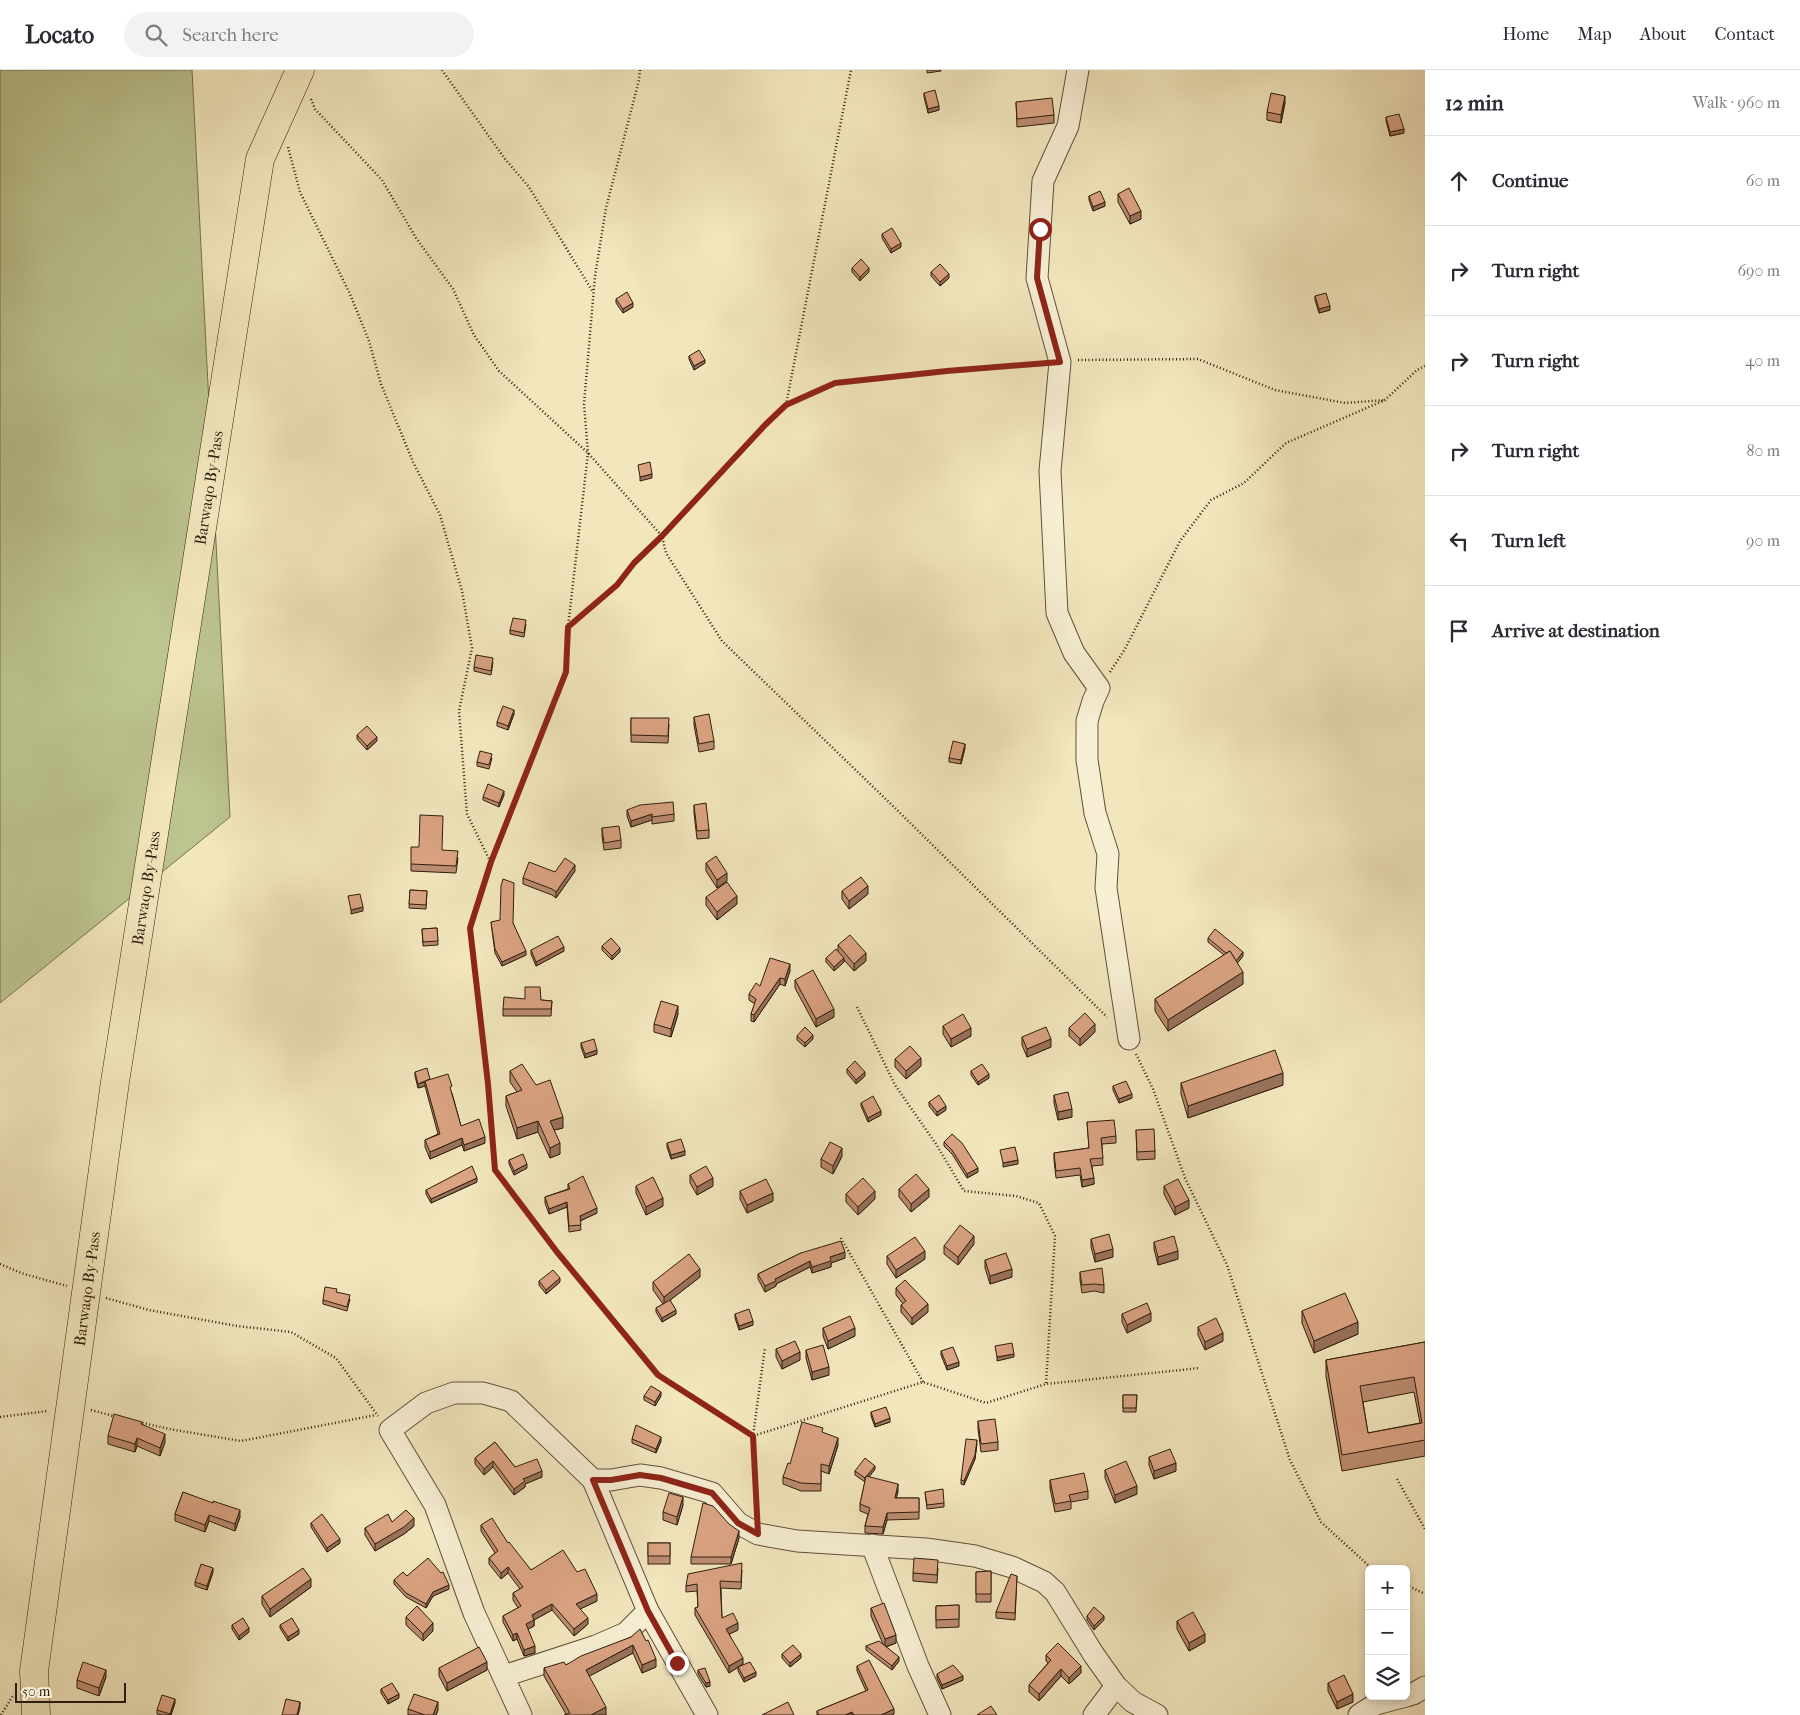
<!DOCTYPE html>
<meta charset="utf-8">
<style>
body{margin:0;font-family:"IM FELL French Canon",serif;background:#f2f2f3;color:#2b2b33}
.controls{position:absolute;right:15px;bottom:15px;display:grid;overflow:hidden;border-radius:8px;box-shadow:0 2px 8px #0003}
.controls button{width:45px;height:45px;display:grid;place-items:center;padding:0;border:0;border-bottom:1px solid #e1e1e2;background:#fff;color:#2b2b33;font:25px sans-serif}
.scale{position:absolute;left:15px;bottom:12px;width:111px;box-sizing:border-box;padding-left:5px;border:2px solid #2f1e0d;border-top:0;font-size:14px;line-height:18px;white-space:nowrap;color:#2f1e0d;-webkit-text-stroke:4px #f7efd4;paint-order:stroke}
.stop{position:absolute;width:15px;height:15px;margin:-11px;border:4px solid #8f2418;border-radius:50%;background:#fff}
.stop.end{background:#8f2418;border-color:#fff;box-shadow:0 1px 5px #0008}
.list{margin:0;padding:0;list-style:none}
h2{display:flex;justify-content:space-between;align-items:center;height:65px;margin:0;padding:0 20px;font-size:21px}
h2 small{font-size:16px;font-weight:400;color:#7c7c81}
.list li{display:grid;grid-template-columns:32px 1fr auto;gap:15px;align-items:center;box-sizing:border-box;height:90px;padding:0 20px;border-top:1px solid #e1e1e2}
.list b{display:block;font-size:19px;white-space:nowrap}
.list em{font-size:16px;font-style:normal;color:#7c7c81}
.icon{flex:none;width:28px;height:28px;fill:none;stroke:currentColor;stroke-width:2;stroke-linecap:round;stroke-linejoin:round}
.map{position:relative;flex:none;width:1425px;height:1645px;overflow:hidden}
header{display:flex;align-items:center;gap:30px;box-sizing:border-box;height:70px;padding:0 25px;background:#fff;border-bottom:1px solid #e1e1e2}
header strong{font-size:24px}
nav{display:flex;gap:28px;margin-inline-start:auto;font-size:18px}
.search{width:350px;height:45px;background:#f2f2f3;display:flex;align-items:center;gap:12px;box-sizing:border-box;padding:0 18px;border-radius:28px;color:#7c7c81;font-size:19px}
main{display:flex}
aside{flex:1;background:#fff}
.map>svg:first-child{display:block}
</style>
<header>
<strong>Locato</strong>
<div class="search"><svg class="icon" aria-label="search" viewBox="0 0 24 24"><circle cx="10" cy="10" r="6"/><path d="M15 15l6 6"/></svg>Search here</div>
<nav><a>Home</a><a>Map</a><a>About</a><a>Contact</a></nav>
</header>
<main>
<div class="map">
<svg width="1425" height="1645" viewBox="0 0 1425 1645">
<rect width="100%" height="100%" fill="#f2e6bd"/>
<filter id="stains"><feTurbulence type="fractalNoise" baseFrequency=".004" numOctaves="4"/><feColorMatrix values="0 0 0 0 .2 0 0 0 0 .09 0 0 0 0 .02 0 0 0 .5 -.17"/></filter>
<radialGradient id="worn" r=".72"><stop offset=".6" stop-color="#630" stop-opacity="0"/><stop offset="1" stop-color="#630" stop-opacity=".3"/></radialGradient>
<polygon fill="#bcc48f" stroke="#76714e" points="0,0 192,0 230,747 0,933"/>
<g fill="none" stroke-linecap="round" stroke-linejoin="round">
<g stroke="#605039" stroke-width="23">
<g id="minor">
<polyline points="1078,0 1068,56 1043,111 1037,208 1060,292 1050,401 1057,543 1074,583 1099,618 1093,631 1087,651 1087,690 1095,743 1108,784 1106,818 1129,969"/>
<polyline points="593,1410 648,1541 707,1645"/>
<polyline points="872,1475 918,1596 940,1645"/>
<polyline points="504,1606 596,1576 626,1563 648,1541"/>
<polyline points="1406,1626 1413,1624 1425,1617"/>
<polyline points="521,1645 474,1543 435,1435 390,1360 426,1333 454,1323 483,1323 511,1331 593,1410 611,1410 640,1405 661,1408 712,1423 738,1453 758,1464 797,1471 926,1479 975,1486 1012,1497 1044,1512 1055,1522 1094,1585 1116,1616 1133,1632 1157,1645"/>
<polyline points="1094,1645 1116,1616"/>
<polyline points="1359,1645 1376,1634 1406,1626"/>
</g>
</g>
<g stroke="#2f1e0d" stroke-width="29">
<g id="highway">
<path id="s1" d="M36,1645L34,1601L115,1012L260,89L300,0"/>
</g>
</g>
<g stroke="#2f1e0d" stroke-width="2.5" stroke-dasharray="1 2.5" stroke-linecap="butt">
<polyline points="442,0 505,89 529,117 593,222"/>
<polyline points="640,0 639,10 606,138 595,206 584,334 588,383 568,557 566,602 491,793 470,858 488,1014 495,1100 557,1182 658,1305 753,1366 923,1312 986,1333 1046,1314 1200,1298"/>
<polyline points="311,29 315,39 382,110 416,168 453,219 474,265 499,301 588,383 662,466 666,483 722,571 895,738 1107,947"/>
<polyline points="288,77 300,122 350,224 369,271 381,314 413,392 440,445 462,521 472,578 459,641 467,744 491,793"/>
<polyline points="1078,290 1198,289 1275,320 1345,333 1385,330"/>
<polyline points="786,335 851,0"/>
<polyline points="570,556 617,515 635,493 662,466 765,355 786,335 835,313 947,301 1043,294"/>
<polyline points="1110,602 1125,579 1180,471 1211,430 1244,413 1286,373 1385,330 1417,300 1425,296"/>
<polyline points="857,937 895,1015 936,1074 964,1121 1016,1126 1039,1133 1055,1166 1046,1314"/>
<polyline points="1136,984 1153,1019 1185,1108 1227,1195 1290,1390 1321,1452 1368,1495 1375,1499"/>
<polyline points="841,1168 923,1312"/>
<polyline points="0,1194 21,1203 67,1216"/>
<polyline points="106,1228 149,1240 237,1256 291,1262 336,1288 378,1346"/>
<polyline points="91,1340 117,1347"/>
<polyline points="0,1347 48,1341"/>
<polyline points="139,1352 169,1359 241,1371 376,1345"/>
<polyline points="1397,1409 1425,1459"/>
<polyline points="757,1444 753,1366 765,1277"/>
<polyline points="1406,1515 1425,1524"/>
<polyline points="1,1645 14,1624"/>
</g>
<use href="#minor" stroke="#f7efd4" stroke-width="21"/>
<use href="#highway" stroke="#f2e6bd" stroke-width="28"/>
</g>
<g fill="#bb8c70" stroke="#2f1e0d" fill-rule="evenodd">
<polygon points="927,0 941,0 941,1 927,3"/>
<polygon points="924,23 939,40 928,43 924,27"/>
<polygon points="1016,32 1054,45 1054,53 1017,57"/>
<polygon points="1285,33 1281,53 1267,50 1267,42"/>
<polygon points="1386,47 1404,63 1390,66 1386,51"/>
<polygon points="1118,124 1141,149 1130,154 1118,132"/>
<polygon points="1089,126 1105,136 1093,141 1089,130"/>
<polygon points="882,164 901,177 891,183 882,168"/>
<polygon points="852,198 869,202 860,211 852,202"/>
<polygon points="931,202 949,208 940,216 931,206"/>
<polygon points="1315,226 1330,240 1319,243 1315,230"/>
<polygon points="616,229 633,237 623,243 616,233"/>
<polygon points="689,286 705,293 694,300 689,289"/>
<polygon points="526,554 524,567 510,564 510,560"/>
<polygon points="493,592 491,605 474,601 474,597"/>
<polygon points="514,644 508,660 497,656 497,652"/>
<polygon points="694,647 714,671 714,679 699,682 694,655"/>
<polygon points="631,648 669,654 668,673 631,672"/>
<polygon points="357,665 377,671 367,680 357,669"/>
<polygon points="965,678 961,694 949,692 949,688"/>
<polygon points="492,688 489,699 477,696 477,692"/>
<polygon points="504,725 499,737 483,730 483,727"/>
<polygon points="694,735 709,760 709,768 697,769 694,743"/>
<polygon points="627,740 674,744 674,751 652,754 652,750 631,757 627,746"/>
<polygon points="602,758 621,770 621,778 604,780 602,766"/>
<polygon points="442,780 458,788 456,803 411,801 411,794"/>
<polygon points="706,793 727,811 717,818 706,801"/>
<polygon points="575,801 556,828 552,825 523,814 523,808 555,802"/>
<polygon points="410,820 427,821 426,839 409,838"/>
<polygon points="842,821 868,824 849,839 842,829"/>
<polygon points="706,827 737,834 717,850 706,835"/>
<polygon points="491,852 513,853 526,885 502,896 495,883"/>
<polygon points="437,858 438,875 423,876 422,859"/>
<polygon points="1208,868 1243,886 1237,893 1243,914 1168,961 1155,941 1155,929 1224,885 1208,872"/>
<polygon points="838,875 866,891 854,901 844,890 844,892 834,901 826,892 826,888 838,881"/>
<polygon points="602,876 620,882 612,890 602,880"/>
<polygon points="531,880 564,881 536,896 531,884"/>
<polygon points="790,901 785,916 780,914 754,952 751,951 751,944 755,934 749,930 749,924 760,916"/>
<polygon points="795,910 834,947 816,957 795,918"/>
<polygon points="541,930 552,931 551,946 503,946 503,939"/>
<polygon points="678,944 671,967 654,962 654,954"/>
<polygon points="943,956 971,966 951,977 943,964"/>
<polygon points="1069,958 1095,962 1080,976 1069,966"/>
<polygon points="797,966 813,969 805,977 797,970"/>
<polygon points="1022,967 1051,977 1027,987 1022,975"/>
<polygon points="581,973 597,984 585,988 581,977"/>
<polygon points="895,989 921,996 906,1009 895,997"/>
<polygon points="847,999 865,1006 856,1014 847,1003"/>
<polygon points="510,1001 563,1058 554,1060 560,1084 550,1088 538,1062 517,1069 506,1036 506,1026 517,1022 510,1012"/>
<polygon points="971,1001 989,1008 978,1015 971,1005"/>
<polygon points="415,1002 430,1009 452,1023 461,1056 485,1073 464,1081 462,1075 430,1089 425,1077 425,1070 438,1064 425,1016 418,1018 415,1006"/>
<polygon points="1181,1013 1283,1015 1188,1048 1181,1024"/>
<polygon points="1113,1016 1132,1028 1119,1033 1113,1020"/>
<polygon points="1054,1025 1072,1047 1058,1050 1054,1033"/>
<polygon points="929,1032 946,1040 937,1046 929,1036"/>
<polygon points="861,1033 881,1045 868,1052 861,1036"/>
<polygon points="1087,1052 1116,1066 1116,1073 1102,1074 1103,1095 1092,1096 1094,1114 1082,1117 1080,1105 1056,1108 1054,1090 1054,1083 1089,1078"/>
<polygon points="1136,1060 1155,1081 1155,1089 1137,1090"/>
<polygon points="944,1072 978,1102 967,1108 952,1084 944,1076"/>
<polygon points="667,1073 685,1085 671,1089 667,1077"/>
<polygon points="842,1086 833,1104 821,1097 821,1089"/>
<polygon points="509,1090 527,1098 514,1105 509,1094"/>
<polygon points="690,1105 713,1116 697,1125 690,1113"/>
<polygon points="477,1112 431,1133 426,1124 426,1120"/>
<polygon points="568,1114 597,1143 580,1151 581,1160 569,1162 567,1137 549,1144 545,1133 545,1127 568,1119"/>
<polygon points="636,1116 663,1136 646,1145 636,1123"/>
<polygon points="1164,1116 1189,1138 1175,1145 1164,1124"/>
<polygon points="899,1119 929,1127 911,1142 899,1127"/>
<polygon points="740,1121 773,1131 747,1143 740,1129"/>
<polygon points="846,1124 875,1129 858,1145 846,1132"/>
<polygon points="1091,1169 1113,1187 1095,1192 1091,1177"/>
<polygon points="1154,1172 1178,1189 1158,1195 1154,1179"/>
<polygon points="974,1174 958,1195 944,1184 944,1176"/>
<polygon points="801,1183 845,1188 831,1193 831,1197 812,1203 810,1197 776,1214 776,1216 765,1222 758,1209 758,1204"/>
<polygon points="887,1186 925,1189 896,1208 887,1194"/>
<polygon points="985,1190 1012,1207 990,1214 985,1198"/>
<polygon points="1080,1202 1104,1215 1104,1223 1094,1221 1082,1223 1080,1210"/>
<polygon points="700,1207 670,1230 676,1244 662,1252 656,1242 656,1238 663,1234 653,1220 653,1212"/>
<polygon points="539,1211 560,1212 546,1224 539,1215"/>
<polygon points="896,1218 928,1242 912,1255 901,1242 901,1235 903,1234 896,1225"/>
<polygon points="350,1229 347,1241 323,1234 323,1230"/>
<polygon points="1302,1241 1358,1264 1314,1283 1302,1253"/>
<polygon points="735,1244 753,1255 739,1260 735,1248"/>
<polygon points="1122,1244 1151,1251 1127,1263 1122,1252"/>
<polygon points="1198,1257 1223,1271 1205,1280 1198,1265"/>
<polygon points="823,1258 855,1266 828,1279 823,1266"/>
<path d="M1425,1272V1386L1342,1401L1326,1306V1290ZM1414,1322L1420,1353L1368,1363L1363,1332Z"/>
<polygon points="776,1279 800,1290 782,1299 776,1287"/>
<polygon points="806,1280 829,1305 812,1310 806,1288"/>
<polygon points="941,1281 959,1296 947,1300 941,1285"/>
<polygon points="1123,1325 1137,1325 1136,1342 1123,1342"/>
<polygon points="644,1326 661,1326 655,1336 644,1330"/>
<polygon points="871,1342 890,1352 875,1357 871,1346"/>
<polygon points="978,1351 998,1372 998,1380 981,1382 978,1359"/>
<polygon points="142,1354 165,1372 160,1386 137,1376 135,1382 108,1374 108,1366"/>
<polygon points="823,1363 838,1375 829,1404 821,1401 821,1421 801,1421 783,1414 783,1407 790,1394"/>
<polygon points="632,1369 661,1371 656,1383 632,1373"/>
<polygon points="495,1372 515,1397 542,1407 525,1414 525,1417 514,1425 493,1397 484,1405 475,1394 475,1388"/>
<polygon points="977,1374 975,1389 964,1415 961,1414 961,1410"/>
<polygon points="1149,1387 1176,1401 1154,1409 1149,1395"/>
<polygon points="875,1399 869,1407 898,1421 896,1428 919,1428 919,1449 887,1450 883,1464 865,1463 865,1456 868,1444 860,1441 860,1434 865,1412 855,1405 855,1401"/>
<polygon points="1105,1400 1137,1424 1115,1433 1105,1408"/>
<polygon points="1050,1410 1088,1421 1088,1429 1071,1432 1071,1439 1055,1442 1050,1418"/>
<polygon points="183,1422 240,1447 235,1461 209,1451 205,1462 175,1451 175,1444"/>
<polygon points="925,1422 944,1433 944,1437 927,1439"/>
<polygon points="683,1435 677,1455 663,1450 663,1442"/>
<polygon points="392,1452 414,1456 404,1464 375,1481 365,1465 365,1458"/>
<polygon points="311,1453 340,1473 327,1482 311,1457"/>
<polygon points="729,1454 739,1468 731,1494 691,1494 691,1487"/>
<polygon points="481,1455 508,1473 531,1500 577,1502 597,1531 580,1539 588,1554 574,1566 552,1540 534,1550 534,1556 528,1559 535,1583 524,1586 517,1569 513,1571 503,1552 503,1546 518,1538 513,1530 513,1523 520,1519 508,1503 501,1509 489,1494 489,1488 495,1483 481,1461"/>
<rect x="648" y="1473" width="22" height="21"/>
<polygon points="938,1498 937,1513 913,1511 913,1503"/>
<polygon points="742,1500 741,1519 721,1518 722,1548 738,1560 729,1564 743,1594 729,1603 695,1545 695,1538 698,1537 697,1521 686,1522 686,1516"/>
<polygon points="991,1501 991,1532 976,1532 976,1502"/>
<polygon points="213,1502 207,1520 195,1516 195,1512"/>
<polygon points="407,1506 449,1519 433,1526 426,1538 406,1527 394,1514 394,1510"/>
<polygon points="1017,1506 1015,1550 996,1548 996,1542"/>
<polygon points="311,1517 270,1547 262,1534 262,1526"/>
<polygon points="959,1535 959,1557 936,1558 936,1536"/>
<polygon points="871,1538 896,1573 886,1577 899,1591 892,1600 866,1580 866,1576 883,1574 871,1546"/>
<polygon points="1087,1546 1104,1550 1094,1560 1087,1550"/>
<polygon points="406,1547 433,1561 423,1571 406,1555"/>
<polygon points="1177,1551 1205,1572 1189,1581 1177,1559"/>
<polygon points="232,1555 249,1562 239,1570 232,1559"/>
<polygon points="280,1555 299,1564 288,1571 280,1558"/>
<polygon points="631,1567 656,1597 642,1603 633,1583 589,1606 606,1645 564,1645 566,1644 544,1606 544,1598 566,1595"/>
<polygon points="782,1584 801,1588 790,1597 782,1588"/>
<polygon points="1046,1585 1081,1603 1069,1614 1061,1606 1039,1631 1029,1622 1029,1615 1048,1593 1046,1591"/>
<polygon points="857,1596 894,1644 892,1645 817,1645 817,1641 866,1621 857,1601"/>
<polygon points="738,1597 756,1606 744,1612 738,1601"/>
<polygon points="439,1598 487,1600 447,1621 439,1606"/>
<polygon points="698,1600 710,1616 706,1617 698,1604"/>
<polygon points="937,1604 963,1610 942,1619 937,1608"/>
<polygon points="106,1607 99,1626 77,1618 77,1610"/>
<polygon points="1328,1613 1353,1632 1337,1639 1328,1621"/>
<polygon points="381,1619 399,1628 388,1634 381,1623"/>
<polygon points="175,1633 171,1645 161,1645 157,1644 157,1640"/>
<polygon points="408,1639 438,1640 436,1645 408,1645"/>
</g>
<g fill="#99725b" stroke="#2f1e0d">
<polygon points="1285,26 1285,33 1281,53 1281,45"/>
<polygon points="939,36 939,40 928,43 928,39"/>
<polygon points="1404,59 1404,63 1390,66 1390,62"/>
<polygon points="1105,132 1105,136 1093,141 1093,137"/>
<polygon points="1141,141 1141,149 1130,154 1130,146"/>
<polygon points="901,173 901,177 891,183 891,179"/>
<polygon points="869,198 869,202 860,211 860,207"/>
<polygon points="949,204 949,208 940,216 940,212"/>
<polygon points="633,233 633,237 623,243 623,239"/>
<polygon points="1330,236 1330,240 1319,243 1319,239"/>
<polygon points="705,290 705,293 694,300 694,296"/>
<polygon points="652,404 652,408 640,411 640,407"/>
<polygon points="514,640 514,644 508,660 508,656"/>
<polygon points="377,667 377,671 367,680 367,676"/>
<polygon points="965,674 965,678 961,694 961,690"/>
<polygon points="504,721 504,725 499,737 499,733"/>
<polygon points="652,744 652,750 631,757 631,751"/>
<polygon points="575,795 575,801 556,828 556,822"/>
<polygon points="727,803 727,811 717,818 717,810"/>
<polygon points="868,816 868,824 849,839 849,831"/>
<polygon points="737,826 737,834 717,850 717,842"/>
<polygon points="363,837 363,841 351,844 351,840"/>
<polygon points="564,877 564,881 536,896 536,892"/>
<polygon points="620,878 620,882 612,890 612,886"/>
<polygon points="526,881 526,885 502,896 502,892"/>
<polygon points="1243,882 1243,886 1236,895 1236,891"/>
<polygon points="866,883 866,891 854,901 854,894"/>
<polygon points="844,888 844,892 834,901 834,897"/>
<polygon points="790,894 790,901 785,916 785,909"/>
<polygon points="1243,902 1243,914 1168,961 1168,950"/>
<polygon points="780,908 780,914 754,952 754,945"/>
<polygon points="678,936 678,944 671,967 671,959"/>
<polygon points="834,939 834,947 816,957 816,949"/>
<polygon points="1095,954 1095,962 1080,976 1080,969"/>
<polygon points="971,958 971,966 951,977 951,969"/>
<polygon points="813,965 813,969 805,977 805,973"/>
<polygon points="1051,969 1051,977 1027,987 1027,979"/>
<polygon points="597,980 597,984 585,988 585,984"/>
<polygon points="921,988 921,996 906,1009 906,1001"/>
<polygon points="865,1002 865,1006 856,1014 856,1010"/>
<polygon points="1283,1003 1283,1015 1188,1048 1188,1036"/>
<polygon points="989,1004 989,1008 978,1015 978,1012"/>
<polygon points="425,1012 425,1016 418,1018 418,1014"/>
<polygon points="1132,1024 1132,1028 1119,1033 1119,1029"/>
<polygon points="946,1036 946,1040 937,1046 937,1042"/>
<polygon points="1072,1039 1072,1047 1058,1050 1058,1042"/>
<polygon points="881,1041 881,1045 868,1052 868,1048"/>
<polygon points="563,1047 563,1058 550,1061 550,1051"/>
<polygon points="538,1051 538,1062 517,1069 517,1058"/>
<polygon points="485,1067 485,1073 464,1081 464,1075"/>
<polygon points="462,1068 462,1075 430,1089 430,1082"/>
<polygon points="560,1073 560,1084 550,1088 550,1078"/>
<polygon points="842,1078 842,1086 833,1104 833,1096"/>
<polygon points="685,1081 685,1085 671,1089 671,1085"/>
<polygon points="1018,1090 1018,1094 1003,1097 1003,1093"/>
<polygon points="527,1094 527,1098 514,1105 514,1101"/>
<polygon points="978,1098 978,1102 967,1108 967,1104"/>
<polygon points="477,1108 477,1112 431,1133 431,1129"/>
<polygon points="713,1108 713,1116 697,1125 697,1117"/>
<polygon points="1094,1108 1094,1114 1082,1117 1082,1110"/>
<polygon points="929,1119 929,1127 911,1142 911,1134"/>
<polygon points="875,1121 875,1129 858,1145 858,1137"/>
<polygon points="773,1123 773,1131 747,1143 747,1135"/>
<polygon points="663,1128 663,1136 646,1145 646,1137"/>
<polygon points="1189,1130 1189,1138 1175,1145 1175,1137"/>
<polygon points="567,1132 567,1137 549,1144 549,1139"/>
<polygon points="597,1138 597,1143 580,1151 580,1146"/>
<polygon points="974,1166 974,1174 958,1195 958,1187"/>
<polygon points="1113,1179 1113,1187 1095,1192 1095,1184"/>
<polygon points="925,1181 925,1189 896,1208 896,1200"/>
<polygon points="1178,1181 1178,1189 1158,1195 1158,1187"/>
<polygon points="845,1182 845,1188 831,1193 831,1197 812,1203 812,1197 830,1187"/>
<polygon points="810,1191 810,1197 776,1214 776,1216 765,1222 765,1216 775,1209"/>
<polygon points="700,1199 700,1207 664,1235 664,1227"/>
<polygon points="1012,1199 1012,1207 990,1214 990,1206"/>
<polygon points="560,1208 560,1212 546,1224 546,1220"/>
<polygon points="928,1234 928,1242 912,1255 912,1248"/>
<polygon points="676,1240 676,1244 662,1252 662,1248"/>
<polygon points="1151,1243 1151,1251 1127,1263 1127,1255"/>
<polygon points="753,1251 753,1255 739,1260 739,1256"/>
<polygon points="1358,1252 1358,1264 1314,1283 1314,1271"/>
<polygon points="855,1258 855,1266 828,1279 828,1271"/>
<polygon points="1223,1263 1223,1271 1205,1280 1205,1272"/>
<polygon points="800,1282 800,1290 782,1299 782,1291"/>
<polygon points="1014,1284 1014,1287 997,1291 997,1287"/>
<polygon points="959,1292 959,1296 947,1300 947,1296"/>
<polygon points="829,1297 829,1305 812,1310 812,1302"/>
<polygon points="661,1322 661,1326 655,1336 655,1332"/>
<polygon points="890,1348 890,1352 875,1357 875,1354"/>
<polygon points="165,1364 165,1372 160,1386 160,1378"/>
<polygon points="661,1367 661,1371 656,1383 656,1379"/>
<polygon points="137,1368 137,1376 135,1382 135,1374"/>
<polygon points="838,1368 838,1375 829,1404 829,1396"/>
<polygon points="977,1370 975,1389 964,1415 964,1411"/>
<polygon points="493,1391 493,1397 484,1405 484,1399"/>
<polygon points="1176,1393 1176,1401 1154,1409 1154,1401"/>
<polygon points="875,1396 875,1399 865,1412 865,1408"/>
<polygon points="542,1401 542,1407 525,1414 525,1417 514,1425 514,1419 523,1409"/>
<polygon points="898,1414 898,1421 895,1435 895,1428"/>
<polygon points="1137,1416 1137,1424 1115,1433 1115,1425"/>
<polygon points="683,1427 683,1435 677,1455 677,1447"/>
<polygon points="240,1440 240,1447 235,1461 235,1454"/>
<polygon points="887,1443 887,1450 883,1464 883,1457"/>
<polygon points="209,1445 209,1451 205,1462 205,1455"/>
<polygon points="414,1448 414,1456 404,1464 375,1481 375,1474"/>
<polygon points="739,1461 739,1468 731,1494 731,1487"/>
<polygon points="340,1469 340,1473 327,1482 327,1478"/>
<polygon points="508,1497 508,1503 501,1509 501,1503"/>
<polygon points="213,1498 213,1502 207,1520 207,1516"/>
<polygon points="311,1509 311,1517 270,1547 270,1539"/>
<polygon points="449,1515 449,1519 433,1526 426,1538 426,1534 433,1522"/>
<polygon points="597,1524 597,1531 576,1541 576,1534"/>
<polygon points="552,1534 552,1540 534,1550 534,1556 526,1560 526,1554 532,1545"/>
<polygon points="1104,1546 1104,1550 1094,1560 1094,1556"/>
<polygon points="588,1548 588,1554 574,1566 574,1559"/>
<polygon points="433,1553 433,1561 423,1571 423,1564"/>
<polygon points="738,1553 738,1560 726,1566 726,1559"/>
<polygon points="249,1558 249,1562 239,1570 239,1566"/>
<polygon points="299,1560 299,1564 288,1571 288,1567"/>
<polygon points="517,1563 517,1569 513,1571 513,1565"/>
<polygon points="1205,1564 1205,1572 1189,1581 1189,1573"/>
<polygon points="896,1565 896,1573 885,1577 885,1569"/>
<polygon points="633,1575 633,1583 586,1608 586,1600"/>
<polygon points="535,1576 535,1583 524,1586 524,1580"/>
<polygon points="801,1584 801,1588 790,1597 790,1593"/>
<polygon points="899,1587 899,1591 892,1600 892,1596"/>
<polygon points="743,1588 743,1594 729,1603 729,1596"/>
<polygon points="656,1589 656,1597 642,1603 642,1595"/>
<polygon points="487,1592 487,1600 447,1621 447,1613"/>
<polygon points="1081,1596 1081,1603 1069,1614 1069,1608"/>
<polygon points="1061,1599 1061,1606 1039,1631 1039,1624"/>
<polygon points="106,1600 106,1607 99,1626 99,1618"/>
<polygon points="756,1602 756,1606 744,1612 744,1608"/>
<polygon points="963,1606 963,1610 942,1619 942,1615"/>
<polygon points="710,1612 710,1616 706,1617 706,1613"/>
<polygon points="399,1624 399,1628 388,1634 388,1630"/>
<polygon points="1353,1624 1353,1632 1337,1639 1337,1632"/>
<polygon points="175,1629 175,1633 171,1645 170,1645"/>
<polygon points="300,1632 300,1638 298,1645 297,1645"/>
<polygon points="438,1632 438,1640 436,1645 433,1645"/>
<polygon points="606,1637 606,1645 591,1645"/>
<polygon points="894,1639 894,1644 892,1645 881,1645"/>
<polygon points="852,1642 852,1645 845,1645"/>
</g>
<g fill="#daa382" stroke="#2f1e0d" fill-rule="evenodd">
<polygon points="935,20 939,36 928,39 924,23"/>
<polygon points="1271,23 1285,26 1281,45 1267,42"/>
<polygon points="1052,28 1054,45 1017,49 1016,32"/>
<polygon points="1399,44 1404,59 1390,62 1386,47"/>
<polygon points="1129,118 1141,141 1130,146 1118,124"/>
<polygon points="1100,121 1105,132 1093,137 1089,126"/>
<polygon points="892,158 901,173 891,179 882,164"/>
<polygon points="861,189 869,198 860,207 852,198"/>
<polygon points="940,194 949,204 940,212 931,202"/>
<polygon points="627,222 633,233 623,239 616,229"/>
<polygon points="1326,223 1330,236 1319,239 1315,226"/>
<polygon points="699,280 705,290 694,296 689,286"/>
<polygon points="650,392 652,404 640,407 638,395"/>
<polygon points="513,548 526,550 524,563 510,560"/>
<polygon points="476,585 493,588 491,601 474,597"/>
<polygon points="503,636 514,640 508,656 497,652"/>
<polygon points="709,644 714,671 699,674 694,647"/>
<polygon points="631,648 669,648 668,666 631,665"/>
<polygon points="367,656 377,667 367,676 357,665"/>
<polygon points="953,671 965,674 961,690 949,688"/>
<polygon points="480,681 492,684 489,695 477,692"/>
<polygon points="488,714 504,721 499,733 483,727"/>
<polygon points="673,732 674,744 652,747 652,744 631,751 627,740 640,735"/>
<polygon points="706,733 709,760 697,761 694,735"/>
<polygon points="420,745 443,746 442,780 458,781 456,796 411,794 411,777 419,777"/>
<polygon points="619,756 621,770 604,773 602,758"/>
<polygon points="716,786 727,803 717,810 706,793"/>
<polygon points="565,788 575,795 556,822 552,819 523,808 529,792 555,802"/>
<polygon points="861,807 868,816 849,831 842,821"/>
<polygon points="503,809 514,813 513,853 526,881 502,892 495,879 491,852 500,850 501,816"/>
<polygon points="727,812 737,826 717,842 706,827"/>
<polygon points="410,820 427,821 426,835 409,834"/>
<polygon points="360,824 363,837 351,840 348,826"/>
<polygon points="437,858 438,871 423,872 422,859"/>
<polygon points="1215,859 1243,882 1236,891 1230,881 1226,883 1208,868"/>
<polygon points="850,865 866,883 854,894 838,875"/>
<polygon points="558,866 564,877 536,892 531,880"/>
<polygon points="611,868 620,878 612,886 602,876"/>
<polygon points="836,879 844,888 834,897 826,888"/>
<polygon points="1230,881 1243,902 1168,950 1155,929"/>
<polygon points="770,888 790,894 785,909 780,908 754,945 751,944 756,929 749,924 756,913 760,916"/>
<polygon points="813,900 834,939 816,949 795,910"/>
<polygon points="525,917 540,917 541,930 552,931 551,939 503,939 504,927 525,929"/>
<polygon points="661,931 678,936 671,959 654,954"/>
<polygon points="1085,943 1095,954 1080,969 1069,958"/>
<polygon points="963,944 971,958 951,969 943,956"/>
<polygon points="805,957 813,965 805,973 797,966"/>
<polygon points="1046,957 1051,969 1027,979 1022,967"/>
<polygon points="594,969 597,980 585,984 581,973"/>
<polygon points="910,976 921,988 906,1001 895,989"/>
<polygon points="1275,980 1283,1003 1188,1036 1181,1013"/>
<polygon points="855,991 865,1002 856,1010 847,999"/>
<polygon points="522,994 536,1015 550,1010 563,1047 550,1051 560,1073 550,1078 538,1051 517,1058 506,1026 522,1020 510,1001"/>
<polygon points="982,994 989,1004 978,1012 971,1001"/>
<polygon points="427,998 430,1009 418,1014 415,1002"/>
<polygon points="448,1004 452,1016 450,1017 461,1056 479,1049 485,1067 464,1075 462,1068 430,1082 425,1070 440,1064 425,1011"/>
<polygon points="1126,1011 1132,1024 1119,1029 1113,1016"/>
<polygon points="1068,1022 1072,1039 1058,1042 1054,1025"/>
<polygon points="939,1025 946,1036 937,1042 929,1032"/>
<polygon points="873,1026 881,1041 868,1048 861,1033"/>
<polygon points="1114,1050 1116,1066 1101,1068 1103,1088 1090,1089 1094,1108 1082,1110 1080,1098 1056,1101 1054,1083 1089,1078 1087,1052"/>
<polygon points="1154,1059 1155,1081 1137,1082 1136,1060"/>
<polygon points="952,1064 962,1073 978,1098 967,1104 952,1080 944,1072"/>
<polygon points="681,1069 685,1081 671,1085 667,1073"/>
<polygon points="830,1072 842,1078 833,1096 821,1089"/>
<polygon points="1015,1077 1018,1090 1003,1093 1000,1080"/>
<polygon points="523,1084 527,1094 514,1101 509,1090"/>
<polygon points="472,1096 477,1108 431,1129 426,1120"/>
<polygon points="706,1096 713,1108 697,1117 690,1105"/>
<polygon points="916,1104 929,1119 911,1134 899,1119"/>
<polygon points="583,1106 597,1138 580,1146 581,1155 569,1156 567,1132 549,1139 545,1127 570,1119 568,1114"/>
<polygon points="653,1107 663,1128 646,1137 636,1116"/>
<polygon points="863,1108 875,1121 858,1137 846,1124"/>
<polygon points="766,1109 773,1123 747,1135 740,1121"/>
<polygon points="1178,1109 1189,1130 1175,1137 1164,1116"/>
<polygon points="960,1155 974,1166 958,1187 944,1176"/>
<polygon points="1109,1164 1113,1179 1095,1184 1091,1169"/>
<polygon points="1174,1166 1178,1181 1158,1187 1154,1172"/>
<polygon points="915,1167 925,1181 896,1200 887,1186"/>
<polygon points="841,1171 845,1182 830,1187 831,1191 812,1197 810,1191 775,1209 776,1211 765,1216 758,1204 801,1183"/>
<polygon points="1006,1183 1012,1199 990,1206 985,1190"/>
<polygon points="689,1184 700,1199 664,1227 653,1212"/>
<polygon points="1102,1198 1104,1215 1094,1214 1082,1215 1080,1202"/>
<polygon points="553,1200 560,1208 546,1220 539,1211"/>
<polygon points="905,1210 928,1234 912,1248 901,1235 906,1231 896,1218"/>
<polygon points="325,1217 337,1219 336,1222 350,1225 347,1237 323,1230"/>
<polygon points="1345,1223 1358,1252 1314,1271 1302,1241"/>
<polygon points="670,1230 676,1240 662,1248 656,1238"/>
<polygon points="1147,1233 1151,1243 1127,1255 1122,1244"/>
<polygon points="749,1239 753,1251 739,1256 735,1244"/>
<polygon points="850,1246 855,1258 828,1271 823,1258"/>
<polygon points="1216,1248 1223,1263 1205,1272 1198,1257"/>
<polygon points="795,1271 800,1282 782,1291 776,1279"/>
<path d="M1425,1272V1370L1342,1385L1326,1290ZM1414,1307L1422,1353L1368,1363L1360,1316Z"/>
<polygon points="1012,1273 1014,1284 997,1287 995,1276"/>
<polygon points="823,1275 829,1297 812,1302 806,1280"/>
<polygon points="953,1277 959,1292 947,1296 941,1281"/>
<polygon points="651,1316 661,1322 655,1332 644,1326"/>
<polygon points="1123,1325 1137,1325 1136,1338 1123,1338"/>
<polygon points="886,1337 890,1348 875,1354 871,1342"/>
<polygon points="114,1344 142,1352 141,1354 165,1364 160,1378 137,1368 135,1374 108,1366"/>
<polygon points="995,1349 998,1372 981,1374 978,1351"/>
<polygon points="802,1352 823,1358 822,1362 838,1368 829,1396 821,1394 821,1414 801,1413 783,1407 788,1393 790,1394"/>
<polygon points="636,1355 661,1367 656,1379 632,1369"/>
<polygon points="966,1369 977,1370 975,1385 964,1411 961,1410"/>
<polygon points="495,1372 515,1397 537,1389 542,1401 523,1409 525,1411 514,1419 493,1391 484,1399 475,1388"/>
<polygon points="1170,1379 1176,1393 1154,1401 1149,1387"/>
<polygon points="865,1388 875,1396 865,1408 855,1401"/>
<polygon points="1126,1391 1137,1416 1115,1425 1105,1400"/>
<polygon points="1084,1403 1088,1421 1069,1425 1071,1431 1055,1434 1050,1410"/>
<polygon points="866,1406 898,1414 895,1428 919,1428 919,1442 887,1443 883,1457 865,1456 870,1438 860,1434"/>
<polygon points="943,1419 944,1433 927,1435 925,1422"/>
<polygon points="183,1422 213,1433 213,1431 240,1440 235,1454 209,1445 205,1455 175,1444"/>
<polygon points="669,1423 683,1427 677,1447 663,1442"/>
<polygon points="703,1433 713,1436 729,1454 739,1461 731,1487 691,1487"/>
<polygon points="406,1440 414,1448 404,1457 375,1474 365,1458 388,1444 392,1452"/>
<polygon points="322,1444 340,1469 327,1478 311,1453"/>
<polygon points="492,1448 508,1473 509,1472 531,1500 563,1480 577,1502 585,1499 597,1524 576,1534 588,1548 574,1559 552,1534 532,1545 534,1550 526,1554 535,1576 524,1580 517,1563 513,1565 503,1546 521,1536 513,1523 523,1517 508,1497 501,1503 489,1488 498,1481 481,1455"/>
<rect x="648" y="1473" width="22" height="13"/>
<polygon points="428,1488 441,1503 443,1502 449,1515 433,1522 426,1534 406,1523 394,1510 403,1502 407,1506"/>
<polygon points="914,1488 938,1490 937,1505 913,1503"/>
<polygon points="742,1493 741,1512 720,1511 722,1548 733,1543 738,1553 726,1559 743,1588 729,1596 695,1538 698,1537 697,1514 686,1516 688,1504"/>
<polygon points="201,1494 213,1498 207,1516 195,1512"/>
<polygon points="303,1498 311,1509 270,1539 262,1526"/>
<polygon points="991,1501 991,1524 976,1524 976,1502"/>
<polygon points="1011,1504 1017,1506 1015,1543 996,1542"/>
<polygon points="884,1533 896,1565 885,1569 871,1538"/>
<polygon points="959,1535 959,1549 936,1550 936,1536"/>
<polygon points="417,1536 433,1553 423,1564 406,1547"/>
<polygon points="1094,1537 1104,1546 1094,1556 1087,1546"/>
<polygon points="1193,1542 1205,1564 1189,1573 1177,1551"/>
<polygon points="243,1548 249,1558 239,1566 232,1555"/>
<polygon points="292,1548 299,1560 288,1567 280,1555"/>
<polygon points="640,1559 646,1571 648,1570 656,1589 642,1595 633,1575 586,1600 606,1637 591,1645 564,1645 570,1643 544,1598 564,1592 566,1595 581,1586 631,1567"/>
<polygon points="879,1571 899,1587 892,1596 866,1576"/>
<polygon points="1058,1573 1081,1596 1069,1608 1061,1599 1039,1624 1029,1615 1051,1590 1046,1585"/>
<polygon points="793,1575 801,1584 790,1593 782,1584"/>
<polygon points="479,1577 487,1592 447,1613 439,1598"/>
<polygon points="869,1590 894,1639 881,1645 854,1645 852,1642 845,1645 819,1645 817,1641 868,1620 857,1596"/>
<polygon points="83,1592 106,1600 99,1618 77,1610"/>
<polygon points="750,1592 756,1602 744,1608 738,1597"/>
<polygon points="953,1595 963,1606 942,1615 937,1604"/>
<polygon points="705,1598 710,1612 706,1613 698,1600"/>
<polygon points="1344,1605 1353,1624 1337,1632 1328,1613"/>
<polygon points="392,1613 399,1624 388,1630 381,1619"/>
<polygon points="414,1624 438,1632 433,1645 425,1645 408,1639"/>
<polygon points="162,1625 175,1629 170,1644 157,1640"/>
<polygon points="286,1629 300,1632 297,1645 282,1645"/>
<polygon points="788,1632 794,1645 762,1645"/>
<polygon points="991,1636 997,1645 977,1645"/>
</g>
<g fill="none" stroke-linecap="round" stroke-linejoin="round">
<polyline stroke="#8f2418" stroke-width="6" points="677,1593 648,1541 593,1410 611,1410 640,1405 661,1408 712,1423 738,1453 758,1464 753,1366 658,1305 557,1182 495,1100 488,1014 470,858 491,792 566,602 568,557 617,515 634,493 662,466 765,355 786,335 835,313 947,301 1060,292 1037,208 1040,159"/>
</g>
<g text-anchor="middle" stroke-width="4" stroke-linejoin="round" paint-order="stroke">
<g font-size="16" fill="#2f1e0d" stroke="#f7efd4">
<text dy="6" stroke="none"><textPath href="#s1" startOffset="1240">Barwaqo By-Pass</textPath></text>
<text dy="6" stroke="none"><textPath href="#s1" startOffset="835">Barwaqo By-Pass</textPath></text>
<text dy="6" stroke="none"><textPath href="#s1" startOffset="430">Barwaqo By-Pass</textPath></text>
</g>
</g>
<rect width="100%" height="100%" filter="url(#stains)"/>
<rect width="100%" height="100%" fill="url(#worn)"/>
</svg>
<div class="controls">
<button>+</button>
<button>−</button>
<button><svg class="icon" aria-label="layers" viewBox="0 0 24 24"><path d="M12 4l9 5-9 5-9-5zM3 14l9 5 9-5"/></svg></button>
</div>
<div class="scale">50 m</div>
<div class="stop" style="left:1040px;top:159px"></div>
<div class="stop end" style="left:677px;top:1593px"></div>
</div>
<aside>
<h2>12 min<small>Walk · 960 m</small></h2>
<ul class="list">
<li><svg class="icon" aria-label="ahead" viewBox="0 0 24 24"><path d="M12 20V5M6 11l6-6 6 6"/></svg><div><b>Continue</b></div><em>60 m</em></li>
<li><svg class="icon" aria-label="right" viewBox="0 0 24 24"><path d="M7 20v-9h11M14 6l5 5-5 5"/></svg><div><b>Turn right</b></div><em>690 m</em></li>
<li><svg class="icon" aria-label="right" viewBox="0 0 24 24"><path d="M7 20v-9h11M14 6l5 5-5 5"/></svg><div><b>Turn right</b></div><em>40 m</em></li>
<li><svg class="icon" aria-label="right" viewBox="0 0 24 24"><path d="M7 20v-9h11M14 6l5 5-5 5"/></svg><div><b>Turn right</b></div><em>80 m</em></li>
<li><svg class="icon" aria-label="left" viewBox="0 0 24 24"><path d="M17 20v-9H6M10 6l-5 5 5 5"/></svg><div><b>Turn left</b></div><em>90 m</em></li>
<li><svg class="icon" aria-label="arrive" viewBox="0 0 24 24"><path d="M6 21V4h12l-3 4 3 4H6"/></svg><div><b>Arrive at destination</b></div></li>
</ul>
</aside>
</main>
